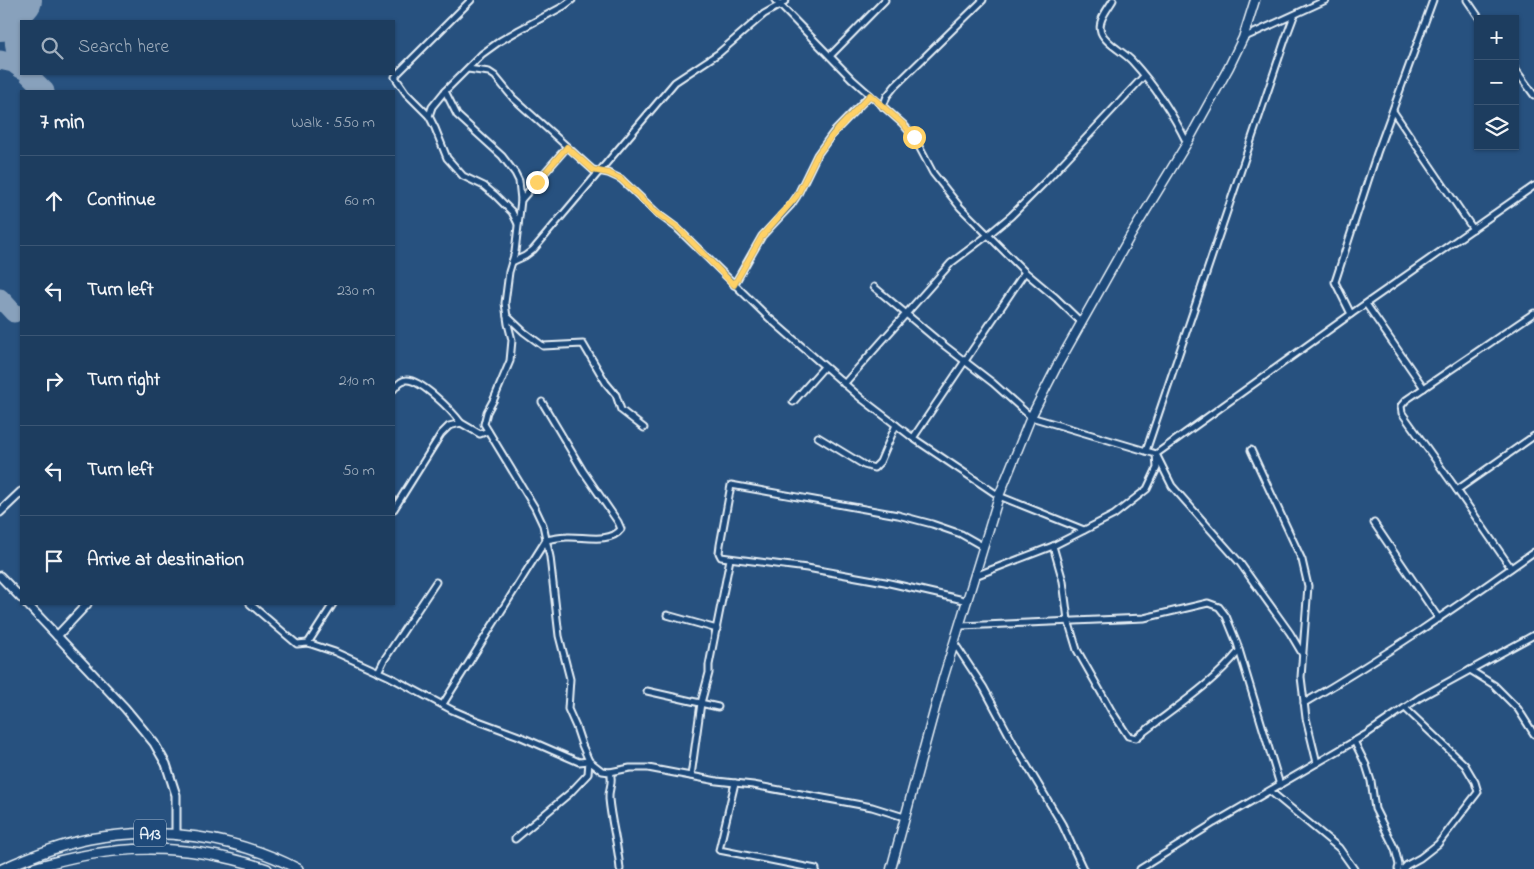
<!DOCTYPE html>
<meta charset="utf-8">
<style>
body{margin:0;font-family:"Indie Flower",sans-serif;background:#2a4868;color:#f1f3f6}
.controls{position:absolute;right:15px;top:15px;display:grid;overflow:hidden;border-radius:0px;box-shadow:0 1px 4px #0004}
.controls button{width:45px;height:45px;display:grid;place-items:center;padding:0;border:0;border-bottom:1px solid #3b5674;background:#1d3d5f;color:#f1f3f6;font:25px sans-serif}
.stop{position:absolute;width:15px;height:15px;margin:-11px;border:4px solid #ffd166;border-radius:50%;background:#fff}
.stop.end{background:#ffd166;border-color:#fff;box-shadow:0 1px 5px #0008}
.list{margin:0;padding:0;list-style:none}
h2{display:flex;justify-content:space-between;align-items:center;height:65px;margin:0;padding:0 20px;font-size:21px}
h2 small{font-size:16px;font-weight:400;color:#a0aebd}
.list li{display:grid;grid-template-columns:32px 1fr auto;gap:15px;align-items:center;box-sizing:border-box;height:90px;padding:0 20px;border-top:1px solid #3b5674}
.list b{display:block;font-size:19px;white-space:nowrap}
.list em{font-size:16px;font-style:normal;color:#a0aebd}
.icon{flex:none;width:28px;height:28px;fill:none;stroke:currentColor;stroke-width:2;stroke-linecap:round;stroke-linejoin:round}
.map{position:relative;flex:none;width:1534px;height:869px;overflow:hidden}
.search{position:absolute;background:#1d3d5f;box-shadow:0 1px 4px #0004;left:20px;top:20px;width:375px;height:55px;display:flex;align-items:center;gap:12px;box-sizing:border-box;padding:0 18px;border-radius:0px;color:#a0aebd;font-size:19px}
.panel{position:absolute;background:#1d3d5f;box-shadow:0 1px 4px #0004;left:20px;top:90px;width:375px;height:515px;border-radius:0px}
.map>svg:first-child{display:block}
</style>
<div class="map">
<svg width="1534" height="869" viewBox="0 0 1534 869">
<rect width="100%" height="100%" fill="#27517f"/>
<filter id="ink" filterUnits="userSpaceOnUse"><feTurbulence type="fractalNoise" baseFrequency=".02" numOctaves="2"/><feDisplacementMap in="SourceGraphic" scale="10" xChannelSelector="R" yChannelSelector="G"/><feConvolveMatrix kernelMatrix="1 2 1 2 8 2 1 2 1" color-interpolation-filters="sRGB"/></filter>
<g filter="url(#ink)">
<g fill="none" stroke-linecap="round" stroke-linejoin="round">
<g stroke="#88a1bc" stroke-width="19">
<polyline points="0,60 13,63 21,69"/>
<path d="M21,64C10,44 13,20 23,0"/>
<polyline points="28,74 45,91"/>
<polyline points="0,298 14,313"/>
</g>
<polyline stroke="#88a1bc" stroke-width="46" points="0,18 19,0"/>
<g stroke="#e8f1f8" stroke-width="9">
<g id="minor">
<polyline points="471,0 398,73 395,77 406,93 429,116 435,128 447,158 463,176 484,186 496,196 512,212 518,224"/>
<polyline points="775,0 852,79 903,124 914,137 933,173 960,207 1025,272 1056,298 1082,323"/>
<path d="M1113,0C1108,9 1097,21 1101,32C1106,44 1124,52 1132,61C1154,85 1173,114 1187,143"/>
<polyline points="1467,0 1480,19"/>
<polyline points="1243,38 1326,0"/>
<polyline points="830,56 885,0"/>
<polyline points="468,69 489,72 495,76 513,98 593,170 608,173 621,179 658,214 677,228 768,317 862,399 913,438 999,496 1084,530"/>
<polyline points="1515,69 1534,95"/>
<polyline points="445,91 457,115 502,156 515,173 519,181 521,200 515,252 509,272 505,303 508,324 512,340 510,361 494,399 487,412 484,424 535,508 543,525 550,557 559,636 570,679 568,709 576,727 582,745 589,761 588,774 570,793 515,839"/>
<polyline points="883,107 887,96 895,86 983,0"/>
<polyline points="1393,111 1473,229"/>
<polyline points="429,116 432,107 445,91 482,54 500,41 519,30 564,6 572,0"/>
<polyline points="521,200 567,147"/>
<polyline points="512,262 525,256 533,250 675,82 719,53 764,14 780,5 786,0"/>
<polyline points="734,285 762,236 791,205 797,196 817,155 833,133 870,95"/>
<polyline points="874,287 936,339 993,383 1031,417 1156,454 1351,314 1335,282 1377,153 1433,0"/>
<polyline points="1366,304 1424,388"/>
<polyline points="1351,314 1534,186"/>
<polyline points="507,316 524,332 543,346 583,344 606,383 616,395 621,410 644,428"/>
<polyline points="844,384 951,263 988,235 1011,216 1044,183 1144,76"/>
<path d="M394,389C397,385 401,380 406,380C421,379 452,411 461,423"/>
<polyline points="793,402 824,367"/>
<polyline points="818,437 864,465 874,468 880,462 896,425"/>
<polyline points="913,438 1025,272"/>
<polyline points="1251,450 1302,560 1308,586 1301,677 1306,718 1317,763"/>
<polyline points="1146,451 1285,40 1294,16"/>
<polyline points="1457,490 1534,436"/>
<polyline points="394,509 441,434 449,426 461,423 480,434 488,431"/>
<polyline points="1374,523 1439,619"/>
<path d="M1053,546L1063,581L1068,620L1077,650L1111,710L1128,736L1136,738C1171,710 1211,686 1239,651"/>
<polyline points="1511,568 1457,490 1402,413 1401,406 1406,400 1534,313"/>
<polyline points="975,576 1053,546 1114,515 1147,489 1157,468 1156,454 1172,486 1240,563 1290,633 1303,655"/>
<polyline points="968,601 885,582 807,568 721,557 719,553 720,545 731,485 898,515 932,524 961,534 984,547"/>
<polyline points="250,604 297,644 308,643"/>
<polyline points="333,604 308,643 335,652 390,677 452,710 473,719 519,736 579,762 589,761 602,771 610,772 630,768 648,768 717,781 753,785 872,807 904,817"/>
<polyline points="667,615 717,629"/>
<polyline points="961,626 1144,618 1208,603 1219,607 1226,616 1237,643 1280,785"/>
<polyline points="955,644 984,688 1014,744 1062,824 1083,869"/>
<polyline points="1470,670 1494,685 1518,709 1534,734"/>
<polyline points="378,672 384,660 436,582"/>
<polyline points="647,691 718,707"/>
<path d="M1304,703C1384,657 1459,605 1534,552"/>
<path d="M443,704L546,540C553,539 560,537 567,537C583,536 610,544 621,529L618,522L583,471L542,402"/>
<polyline points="1354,741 1366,765 1371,781 1375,809 1395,849 1399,865 1398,869"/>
<path d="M610,772C614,783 608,788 609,799C611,822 618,845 620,869"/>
<polyline points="691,776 701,703 709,673 709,665 730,559"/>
<polyline points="735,783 719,850 816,869"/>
<polyline points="1270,791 1339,848 1354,869"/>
<polyline points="1140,869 1214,823 1365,735 1419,698 1534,635"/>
<polyline points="1403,869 1407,865 1420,858 1438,844 1478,792 1475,782 1465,765 1405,708"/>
</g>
</g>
<g stroke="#e8f1f8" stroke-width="11">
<g id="tertiary">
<polyline points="0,512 21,492"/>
<polyline points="0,576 21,598"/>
<polyline points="27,604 125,708 154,743 166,764 176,795 176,835"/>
<polyline points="57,636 87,604"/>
</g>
</g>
<g stroke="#e8f1f8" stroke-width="11">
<polyline id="secondary" points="891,869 943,679 999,496 1031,417 1057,366 1128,240 1187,143 1229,67 1243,38 1255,0"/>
</g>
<g stroke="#e8f1f8" stroke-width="12">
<g id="trunk">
<path d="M2,869C29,857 59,845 89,839C159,826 235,836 298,869"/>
<path d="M30,869C113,843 184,842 267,869"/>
</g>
</g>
<use href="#minor" stroke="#1f4a7a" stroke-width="5"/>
<use href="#tertiary" stroke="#1f4a7a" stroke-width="7"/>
<use href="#secondary" stroke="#1f4a7a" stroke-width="8"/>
<use href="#trunk" stroke="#1f4a7a" stroke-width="9"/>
</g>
</g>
<g fill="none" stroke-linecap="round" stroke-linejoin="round" filter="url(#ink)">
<polyline stroke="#ffd166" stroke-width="6" points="537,182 567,147 593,170 608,173 621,179 658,214 678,228 734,285 762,236 797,196 817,155 833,134 870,95 903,124 914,137"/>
</g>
<g text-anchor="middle" stroke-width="4.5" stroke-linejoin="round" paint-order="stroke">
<rect fill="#1f4a7a" stroke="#acbfd2" stroke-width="1" x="134" y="819.5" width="32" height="27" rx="4"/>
<g font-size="16" font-weight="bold" fill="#e8f1f8">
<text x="150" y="839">A13</text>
</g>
</g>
</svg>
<div class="controls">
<button>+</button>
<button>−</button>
<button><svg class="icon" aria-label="layers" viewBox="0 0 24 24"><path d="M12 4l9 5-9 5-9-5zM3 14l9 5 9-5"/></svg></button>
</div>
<div class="stop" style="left:914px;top:137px"></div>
<div class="stop end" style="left:537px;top:182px"></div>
<div class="search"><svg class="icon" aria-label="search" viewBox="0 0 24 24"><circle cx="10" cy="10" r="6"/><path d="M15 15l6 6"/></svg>Search here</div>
<section class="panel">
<h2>7 min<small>Walk · 550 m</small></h2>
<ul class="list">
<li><svg class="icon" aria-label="ahead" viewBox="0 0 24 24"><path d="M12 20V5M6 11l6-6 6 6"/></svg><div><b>Continue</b></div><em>60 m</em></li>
<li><svg class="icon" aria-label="left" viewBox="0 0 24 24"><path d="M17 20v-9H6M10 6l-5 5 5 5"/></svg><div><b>Turn left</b></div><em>230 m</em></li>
<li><svg class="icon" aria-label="right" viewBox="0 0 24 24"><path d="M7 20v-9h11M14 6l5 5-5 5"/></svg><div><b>Turn right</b></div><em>210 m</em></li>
<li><svg class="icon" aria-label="left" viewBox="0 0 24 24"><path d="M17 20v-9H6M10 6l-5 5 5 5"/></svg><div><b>Turn left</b></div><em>50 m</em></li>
<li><svg class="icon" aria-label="arrive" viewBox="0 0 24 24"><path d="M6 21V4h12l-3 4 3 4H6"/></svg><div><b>Arrive at destination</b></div></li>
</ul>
</section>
</div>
